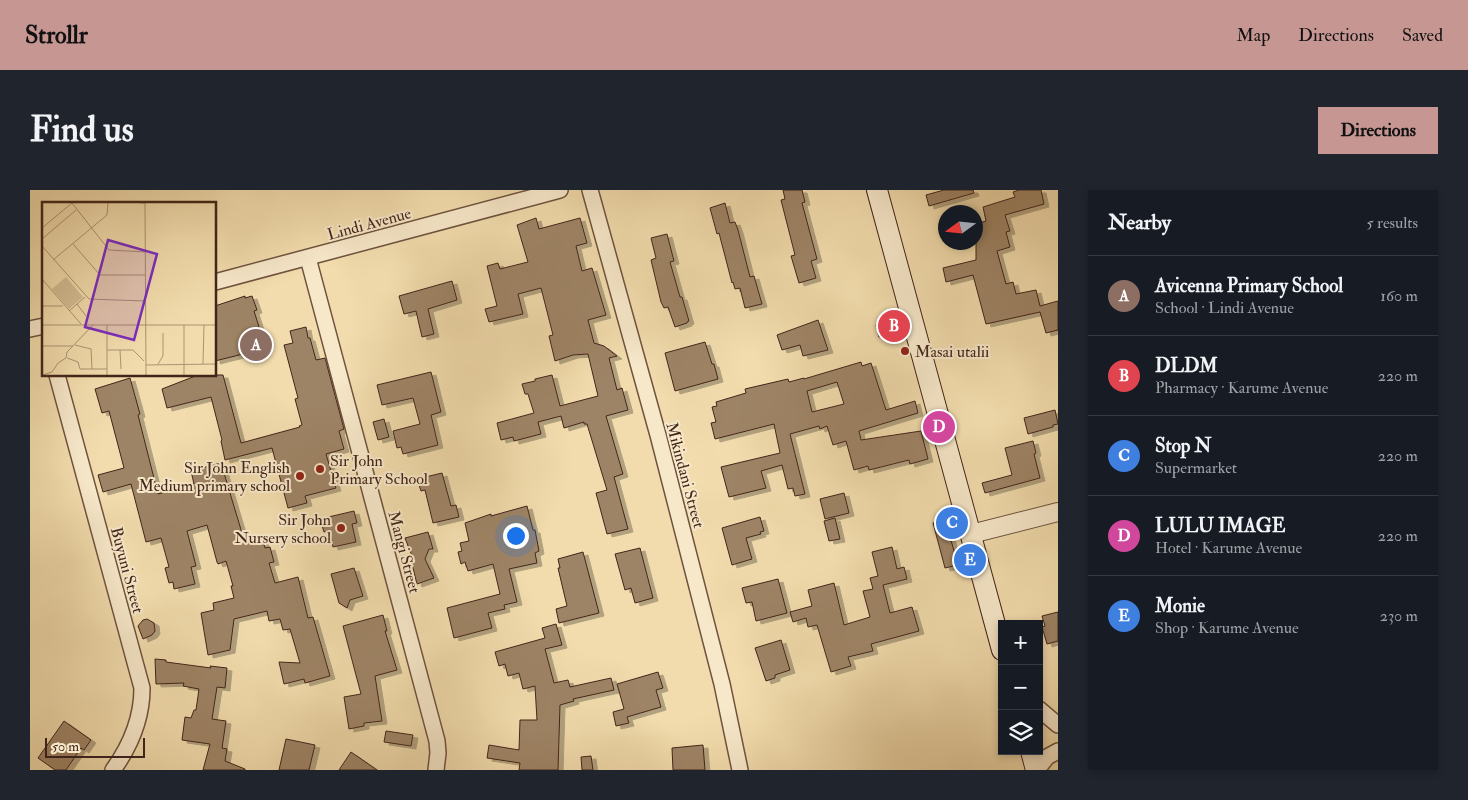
<!DOCTYPE html>
<meta charset="utf-8">
<style>
body{margin:0;font-family:"IM FELL Double Pica",serif;background:#20242c;color:#f1f3f6}
.controls{position:absolute;right:15px;bottom:15px;display:grid;overflow:hidden;border-radius:0px;box-shadow:0 2px 8px #0003}
.controls button{width:45px;height:45px;display:grid;place-items:center;padding:0;border:0;border-bottom:1px solid #363941;background:#171b24;color:#f1f3f6;font:25px sans-serif}
.compass{position:absolute;left:908px;top:15px;width:45px;height:45px;border-radius:50%;background:#171b24;box-shadow:0 2px 8px #0003;rotate:255deg}
.scale{position:absolute;left:15px;bottom:12px;width:100px;box-sizing:border-box;padding-left:5px;border:2px solid #42251a;border-top:0;font-size:14px;line-height:18px;white-space:nowrap;color:#42251a;-webkit-text-stroke:4px #f7e8ca;paint-order:stroke}
.you{position:absolute;left:485px;top:345px;width:18px;height:18px;margin:-12px;border:4px solid #fff;border-radius:50%;background:#1a73e8;box-shadow:0 0 0 8px #1a73e833}
.badge{display:grid;place-items:center;width:32px;height:32px;border-radius:50%;background:#c59692;color:#fff;font-size:16px;font-weight:700}
.pin{position:absolute;translate:-50% -50%;border:2px solid #fff;box-shadow:0 1px 5px #0006}
.list{margin:0;padding:0;list-style:none}
h2{display:flex;justify-content:space-between;align-items:center;height:65px;margin:0;padding:0 20px;font-size:21px}
h2 small{font-size:16px;font-weight:400;color:#9ea1a6}
.list li{display:grid;grid-template-columns:32px 1fr auto;gap:15px;align-items:center;box-sizing:border-box;height:80px;padding:0 20px;border-top:1px solid #363941}
.list b{display:block;font-size:19px;white-space:nowrap}
.list p{margin:0;font-size:16px;white-space:nowrap;color:#9ea1a6}
.list em{font-size:16px;font-style:normal;color:#9ea1a6}
.icon{flex:none;width:28px;height:28px;fill:none;stroke:currentColor;stroke-width:2;stroke-linecap:round;stroke-linejoin:round}
.map{position:relative;flex:none;width:1028px;height:580px;overflow:hidden;border-radius:0px}
header{display:flex;align-items:center;gap:30px;box-sizing:border-box;height:70px;padding:0 25px;background:#c59692;color:#111}
header strong{font-size:24px}
nav{display:flex;gap:28px;margin-inline-start:auto;font-size:18px}
.intro{display:flex;align-items:center;justify-content:space-between;box-sizing:border-box;height:120px;padding:0 30px}
h1{margin:0;font-size:35px}
.button{padding:12px 22px;border-radius:0px;background:#c59692;color:#111;font-size:18px;font-weight:700}
main{display:flex;gap:30px;padding:0 30px}
aside{flex:1;background:#171b24;border-radius:0px;box-shadow:0 2px 8px #0003}
.map>svg:first-child{display:block}
</style>
<header>
<strong>Strollr</strong>
<nav><a>Map</a><a>Directions</a><a>Saved</a></nav>
</header>
<div class="intro"><h1>Find us</h1><a class="button">Directions</a></div>
<main>
<div class="map">
<svg width="1028" height="580" viewBox="0 0 1028 580">
<defs>
<filter id="shadow"><feDropShadow dx="5" dy="3" stdDeviation="0" flood-color="#0004"/></filter>
</defs>
<rect width="100%" height="100%" fill="#f2dcad"/>
<filter id="stains"><feTurbulence type="fractalNoise" baseFrequency=".004" numOctaves="4"/><feColorMatrix values="0 0 0 0 .2 0 0 0 0 .09 0 0 0 0 .02 0 0 0 .5 -.17"/></filter>
<radialGradient id="worn" r=".72"><stop offset=".6" stop-color="#630" stop-opacity="0"/><stop offset="1" stop-color="#630" stop-opacity=".3"/></radialGradient>
<g fill="#9e8466" stroke="#42251a" fill-rule="evenodd" filter="url(#shadow)">
<polygon points="753,0 772,0 775,12 772,13 787,69 781,71 786,88 769,93 761,66 765,65 751,10 755,9"/>
<polygon points="914,0 943,0 944,3 899,16 896,5"/>
<polygon points="989,0 1011,0 1014,14 975,25 980,41 976,42 980,57 967,61 976,94 983,92 986,104 1006,100 1010,116 1028,111 1028,140 1016,143 1010,122 956,134 943,85 916,92 913,78 946,70 946,34 956,31 953,17 985,7 983,2"/>
<polygon points="695,13 700,33 705,32 708,40 720,87 724,86 732,114 715,118 710,98 705,99 703,92 702,93 689,43 687,44 680,18"/>
<polygon points="506,28 509,39 550,28 557,53 546,56 552,81 562,78 576,125 558,130 564,153 574,156 587,166 579,168 587,200 592,198 598,220 576,226 593,284 584,287 598,339 577,344 566,303 577,300 557,234 554,234 554,232 534,238 531,226 508,232 511,244 484,251 483,247 471,250 467,233 504,223 498,204 495,204 492,194 505,191 505,189 522,185 530,216 568,206 558,164 543,165 525,171 519,146 523,145 511,98 488,104 493,124 459,132 455,119 467,116 457,76 468,73 470,79 498,72 487,35"/>
<polygon points="637,44 644,71 640,72 650,107 652,107 659,131 657,132 657,133 645,137 638,117 634,118 631,112 621,70 626,68 621,48"/>
<polygon points="422,91 427,110 398,119 404,144 392,147 386,121 374,124 369,106"/>
<polygon points="215,106 215,108 222,106 227,120 224,121 230,140 225,146 226,152 219,154 220,157 212,160 213,164 185,171 185,116"/>
<polygon points="862,124 867,143 849,147 846,135 853,133 851,127"/>
<polygon points="788,130 798,160 773,166 770,155 752,160 747,145"/>
<polygon points="276,137 278,148 280,148 286,170 295,168 314,239 309,241 314,259 296,264 306,298 275,306 277,313 258,318 242,258 195,270 191,251 192,250 181,207 137,218 132,199 168,185 193,185 211,253 270,237 269,236 272,235 265,209 268,208 254,155 263,153 260,141"/>
<polygon points="675,152 682,174 684,174 688,189 645,201 635,163"/>
<path d="M831,172L832,176L841,173L856,220L885,211L888,223L829,241L831,250L891,241L898,269L880,274L879,270L839,280L838,276L824,280L816,251L803,255L797,236L790,239L789,236L760,244L775,304L765,306L763,298L758,299L752,275L731,281L736,298L699,307L691,277L750,263L744,234L685,249L681,233L686,232L682,217L687,216L686,212L716,203L715,199L758,189L759,192L774,188V189ZM807,192L814,214L782,222L777,201Z"/>
<polygon points="401,182 411,222 401,225 408,255 373,264 371,257 367,258 363,241 390,234 383,208 352,215 347,195"/>
<polygon points="100,188 110,224 108,225 128,304 164,294 161,281 191,273 215,353 232,348 235,358 240,357 244,372 239,373 245,393 268,387 278,428 283,427 300,486 275,493 274,489 254,494 249,472 270,473 260,439 253,440 250,429 239,431 237,421 204,429 200,460 178,465 171,423 184,420 183,413 204,408 201,396 203,396 196,371 188,374 187,372 177,335 157,341 166,376 161,377 165,394 144,399 143,392 139,393 135,378 139,377 131,348 116,352 101,294 73,302 68,285 94,278 79,221 72,223 65,199"/>
<polygon points="1025,220 1028,234 1023,235 1023,237 998,244 994,228"/>
<polygon points="354,229 359,247 348,250 343,232"/>
<polygon points="1003,251 1006,263 1004,264 1010,288 955,303 952,293 982,285 975,258"/>
<polygon points="412,283 421,316 426,315 429,327 403,333 395,300 391,301 387,289"/>
<polygon points="814,303 819,323 795,329 790,309"/>
<polygon points="497,316 503,340 505,340 509,361 505,363 507,373 479,379 487,412 474,415 475,419 458,423 462,438 424,448 417,418 470,404 463,374 438,381 435,372 431,374 428,362 432,361 430,353 439,351 435,333 461,324 461,326"/>
<polygon points="324,321 327,333 322,334 326,352 303,357 299,341 294,342 290,329"/>
<polygon points="730,327 734,341 730,342 731,344 716,348 722,369 702,375 692,338"/>
<polygon points="805,328 810,349 799,351 794,331"/>
<polygon points="915,329 928,375 915,378 903,333"/>
<polygon points="398,342 403,359 399,359 395,369 404,388 387,394 382,374 382,366 375,348"/>
<polygon points="862,357 867,379 874,377 877,389 853,395 860,423 882,417 889,441 841,454 843,461 818,467 821,476 801,482 787,435 778,437 776,428 763,432 760,422 782,416 778,400 804,393 814,435 840,427 833,401 843,399 840,388 848,386 842,362"/>
<polygon points="610,358 623,408 605,413 601,398 595,400 585,364"/>
<polygon points="553,362 569,423 529,433 526,419 537,416 528,378 530,378 528,369"/>
<polygon points="324,378 333,406 320,410 317,418 309,413 301,384"/>
<polygon points="748,389 757,423 726,431 722,412 716,413 712,398"/>
<polygon points="1028,422 1028,451 1017,454 1012,437 1015,436 1012,426"/>
<polygon points="353,425 357,441 355,441 367,480 345,486 352,531 334,533 334,536 319,539 314,507 331,504 313,436"/>
<polygon points="117,429 124,433 125,441 122,445 113,449 108,436 113,430"/>
<polygon points="526,434 532,455 515,459 524,493 538,490 540,497 581,488 584,500 543,509 544,511 530,515 528,580 489,580 490,573 457,568 459,555 489,560 490,530 507,530 505,496 493,499 489,483 478,486 475,474 469,476 465,462 515,448 512,438"/>
<polygon points="751,450 760,480 745,485 745,488 736,491 725,458"/>
<polygon points="125,469 136,470 136,472 181,478 180,476 197,478 195,498 187,497 182,529 196,531 192,558 197,559 195,571 215,579 215,580 173,580 180,554 152,550 155,527 161,528 164,520 166,520 169,499 153,496 154,493 126,494"/>
<polygon points="628,482 633,498 626,500 631,517 597,527 599,533 586,536 583,522 594,519 587,494"/>
<polygon points="34,531 61,550 54,560 51,558 36,580 25,580 8,568"/>
<polygon points="356,541 383,545 381,556 354,552"/>
<polygon points="256,549 285,555 279,580 249,580"/>
<polygon points="673,555 675,580 643,580 642,558"/>
<polygon points="321,562 347,580 309,580"/>
<polygon points="561,566 563,580 552,580 551,567"/>
</g>
<g fill="none" stroke-linecap="round" stroke-linejoin="round">
<g stroke="#6e533f" stroke-width="18">
<g id="minor">
<polyline points="560,0 628,245 692,494 710,580"/>
<polyline points="278,68 407,551 408,563 406,580"/>
<polyline points="185,92 530,0"/>
<polyline points="0,139 14,136"/>
<path d="M27,185L112,498C112,528 101,555 83,580"/>
<polyline points="1009,519 1028,535"/>
<polyline points="1007,580 1017,567 1028,561"/>
</g>
</g>
<g stroke="#6e533f" stroke-width="20">
<polyline id="tertiary" points="941,344 1028,322"/>
</g>
<g stroke="#42251a" stroke-width="22">
<g id="secondary">
<polyline points="847,0 972,460"/>
<polyline points="1001,561 1006,580"/>
</g>
</g>
<use href="#minor" stroke="#f7e8ca" stroke-width="15"/>
<use href="#tertiary" stroke="#f7e8ca" stroke-width="18"/>
<use href="#secondary" stroke="#f7e8ca" stroke-width="20"/>
</g>
<g fill="#8f2418" stroke="#f7e8ca" stroke-width="2">
<circle cx="875" cy="161" r="5"/>
<circle cx="290" cy="279" r="5"/>
<circle cx="270" cy="286" r="5"/>
<circle cx="311" cy="338" r="5"/>
</g>
<g text-anchor="middle" stroke-width="4" stroke-linejoin="round" paint-order="stroke">
<g font-size="16" fill="#42251a" stroke="#f7e8ca">
<text transform="translate(339 33) rotate(-15)" y="6">Lindi Avenue</text>
<text transform="translate(656 285) rotate(75)" y="6">Mikindani Street</text>
<text transform="translate(375 362) rotate(75)" y="6">Mangi Street</text>
<text transform="translate(98 380) rotate(75)" y="6">Buyuni Street</text>
</g>
<g font-size="16" fill="#42251a" stroke="#f7e8ca" text-anchor="start">
<text x="885" y="167">Masai utalii</text>
<text x="300" y="276">Sir John<tspan x="300" dy="18">Primary School</tspan></text>
<text x="260" y="283" text-anchor="end">Sir John English<tspan x="260" dy="18">Medium primary school</tspan></text>
<text x="301" y="335" text-anchor="end">Sir John<tspan x="301" dy="18">Nursery school</tspan></text>
</g>
</g>
<g transform="translate(12 12)">
<rect width="174" height="174" fill="#f2dcad"/>
<path d="M24,75L41,95L27,107L10,87Z" fill="#d4bd94"/>
<path fill="none" stroke="#ac9372" stroke-width="1" d="M30,1L67,48L104,50M98,1H103L104,173M0,26L30,1M0,37L34,8M31,42L58,73H103M0,44L47,97L103,99M11,58L65,13L66,1M0,77L39,122M35,102L44,114M0,104H21M27,109L43,95M0,123H174M65,123V173M33,143L49,147L50,167M0,144H31M65,148H91L102,159M78,148L79,167M25,156L36,160L38,167H65M116,162L121,154V131M161,162L162,123M104,163L174,162M1,173L10,170L16,161L24,156L25,150L51,123M142,173V123"/>
<path fill="#7b2cbf" fill-opacity="0.15" stroke="#7b2cbf" stroke-width="2.5" d="M66,38L115,52L92,138L43,125Z"/>
<rect width="174" height="174" fill="none" stroke="#42251a" stroke-width="2.5"/>
</g>
<rect width="100%" height="100%" filter="url(#stains)"/>
<rect width="100%" height="100%" fill="url(#worn)"/>
</svg>
<div class="controls">
<button>+</button>
<button>−</button>
<button><svg class="icon" aria-label="layers" viewBox="0 0 24 24"><path d="M12 4l9 5-9 5-9-5zM3 14l9 5 9-5"/></svg></button>
</div>
<svg class="compass" viewBox="-18 -18 36 36"><path d="M0-13l5 13h-10z" fill="#e53935"/><path d="M0 13l5-13h-10z" fill="#9ea1a6"/></svg>
<div class="scale">50 m</div>
<div class="you"></div>
<div class="pin badge" style="left:226px;top:155px;background:#8d6e63">A</div>
<div class="pin badge" style="left:864px;top:136px;background:#e0444e">B</div>
<div class="pin badge" style="left:922px;top:333px;background:#3f7fe0">C</div>
<div class="pin badge" style="left:909px;top:237px;background:#d1479c">D</div>
<div class="pin badge" style="left:940px;top:370px;background:#3f7fe0">E</div>
</div>
<aside>
<h2>Nearby<small>5 results</small></h2>
<ul class="list">
<li><span class="badge" style="background:#8d6e63">A</span><div><b>Avicenna Primary School</b><p>School · Lindi Avenue</p></div><em>160 m</em></li>
<li><span class="badge" style="background:#e0444e">B</span><div><b>DLDM</b><p>Pharmacy · Karume Avenue</p></div><em>220 m</em></li>
<li><span class="badge" style="background:#3f7fe0">C</span><div><b>Stop N</b><p>Supermarket</p></div><em>220 m</em></li>
<li><span class="badge" style="background:#d1479c">D</span><div><b>LULU IMAGE</b><p>Hotel · Karume Avenue</p></div><em>220 m</em></li>
<li><span class="badge" style="background:#3f7fe0">E</span><div><b>Monie</b><p>Shop · Karume Avenue</p></div><em>230 m</em></li>
</ul>
</aside>
</main>
